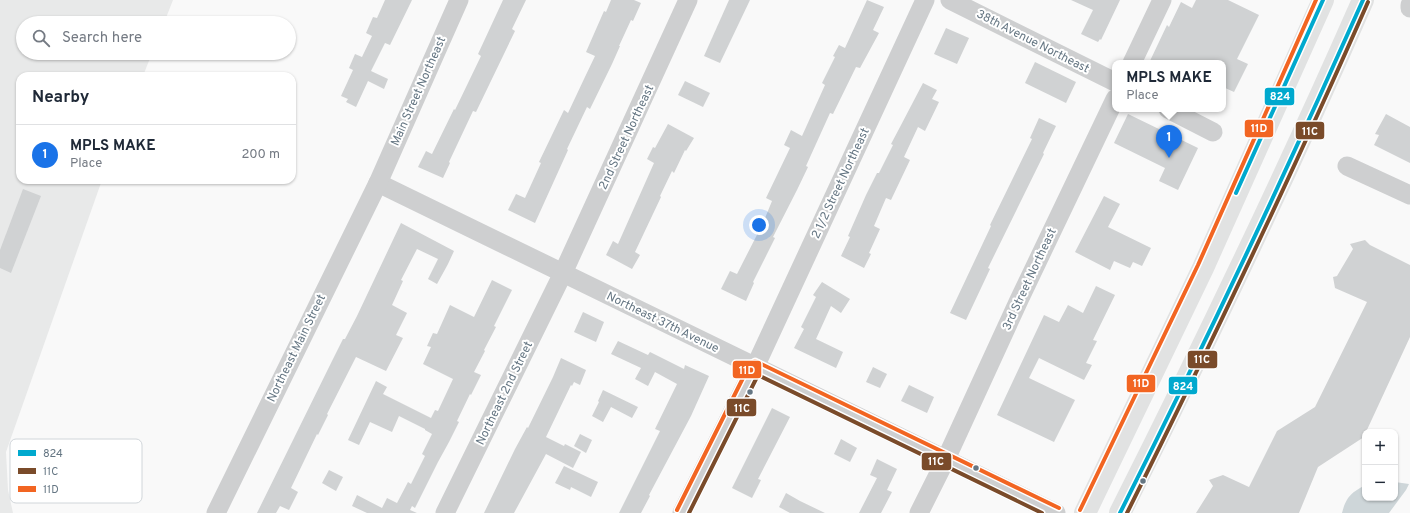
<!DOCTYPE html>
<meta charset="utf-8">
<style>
body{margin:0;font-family:Overpass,sans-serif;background:#f2f2f3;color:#1f2937}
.controls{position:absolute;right:12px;bottom:12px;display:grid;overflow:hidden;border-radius:8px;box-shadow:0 1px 3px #0004}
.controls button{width:36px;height:36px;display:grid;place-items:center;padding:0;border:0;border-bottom:1px solid #e0e1e3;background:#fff;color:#1f2937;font:20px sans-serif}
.you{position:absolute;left:759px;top:225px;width:14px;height:14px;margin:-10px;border:3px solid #fff;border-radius:50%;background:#1a73e8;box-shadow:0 0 0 6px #1a73e833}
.badge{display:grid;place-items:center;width:26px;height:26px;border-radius:50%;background:#1a73e8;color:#fff;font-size:13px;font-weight:700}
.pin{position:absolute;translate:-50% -33px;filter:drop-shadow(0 1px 2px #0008)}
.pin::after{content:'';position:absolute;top:21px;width:14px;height:12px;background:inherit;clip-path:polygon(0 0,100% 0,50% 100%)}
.popup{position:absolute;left:1112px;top:60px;width:114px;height:52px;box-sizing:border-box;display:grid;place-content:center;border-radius:8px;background:#fff;filter:drop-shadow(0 1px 3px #0005);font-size:13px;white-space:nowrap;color:#747a83}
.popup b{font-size:15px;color:#1f2937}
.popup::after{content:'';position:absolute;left:50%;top:100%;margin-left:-8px;border:8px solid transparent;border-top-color:#fff}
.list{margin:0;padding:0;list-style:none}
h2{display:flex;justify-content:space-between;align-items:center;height:52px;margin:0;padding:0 16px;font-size:17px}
h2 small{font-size:13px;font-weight:400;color:#747a83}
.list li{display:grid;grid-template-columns:26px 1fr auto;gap:12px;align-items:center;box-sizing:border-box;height:60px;padding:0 16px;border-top:1px solid #e0e1e3}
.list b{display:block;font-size:15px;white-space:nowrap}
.list p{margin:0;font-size:13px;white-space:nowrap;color:#747a83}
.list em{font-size:13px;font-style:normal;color:#747a83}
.icon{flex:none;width:22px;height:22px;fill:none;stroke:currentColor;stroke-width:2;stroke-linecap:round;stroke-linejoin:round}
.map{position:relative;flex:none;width:1410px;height:513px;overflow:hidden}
.search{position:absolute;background:#fff;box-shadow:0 1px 3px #0004;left:16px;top:16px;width:280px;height:44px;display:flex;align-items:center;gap:10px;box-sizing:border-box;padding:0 14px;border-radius:22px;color:#747a83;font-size:15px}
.panel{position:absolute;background:#fff;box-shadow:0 1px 3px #0004;left:16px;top:72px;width:280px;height:112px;border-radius:12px}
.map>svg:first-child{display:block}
</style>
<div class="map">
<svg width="1410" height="513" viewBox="0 0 1410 513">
<rect width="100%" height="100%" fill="#f9f9f9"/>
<polygon fill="#e8e9e9" points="0,0 173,0 164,23 23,23 23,53 152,53 143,76 20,76 20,180 102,180 6,452 8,490 13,513 0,513"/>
<path fill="#ced6d9" d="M1395,482L1409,484L1406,490L1389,513H1342C1346,497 1351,493 1365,485V498H1395Z"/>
<g fill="#d0d2d3">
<polygon points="385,0 412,0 390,45 385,43 371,71 388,79 384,89 368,81 356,107 346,102 348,99 341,96 353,70 349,68 355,54 362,57 372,36 366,33 373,17 377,18"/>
<polygon points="503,0 526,0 512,29 515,31 476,112 473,111 449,162 450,163 443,178 418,167 426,151 432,154 454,109 455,110 481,56 478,54"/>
<polygon points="611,0 634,0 641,3 633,21 631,20 619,46 620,46 612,64 590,109 587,107 567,149 568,150 535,223 508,210 516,194 525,198 541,163 539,162 564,110 568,113 584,79 595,56 586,52 604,11 606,12"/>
<polygon points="729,0 750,0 720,63 704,56"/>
<polygon points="867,0 884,7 873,30 879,33 860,68 856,67 833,114 830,113 806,166 808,167 797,190 773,237 775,238 753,282 754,283 746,301 721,289 730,271 737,274 763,223 772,201 766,198 790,148 784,145 791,130 802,136 825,85 822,83 835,57 833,56 839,45 845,48"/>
<polygon points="1071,0 1120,0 1101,40 1100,39 1098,42 1081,34 1093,10"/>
<polygon points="1196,0 1228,0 1259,15 1237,59 1248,64 1234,92 1223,87 1223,63 1149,63 1167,25 1169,27 1181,2 1192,8"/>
<polygon points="946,28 969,38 957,64 934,54"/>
<polygon points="1035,62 1076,82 1066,103 1025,83"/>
<polygon points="685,81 710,93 703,107 678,95"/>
<polygon points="923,83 937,90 932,99 939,102 925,131 918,127 904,157 910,160 891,200 886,198 874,226 880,229 869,253 871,254 864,268 841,256 850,237 848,236 866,195 877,173 879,173 893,145 891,144 900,127"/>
<polygon points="1128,114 1198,148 1178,190 1159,181 1165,168 1114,143"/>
<polygon points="1386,114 1410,127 1410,163 1374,145 1379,135 1375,134"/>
<polygon points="1039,118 1056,126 1043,153 1044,154 988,268 990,269 966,320 950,313 991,226 990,225 1032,139 1030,138"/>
<polygon points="668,124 694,138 686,151 685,150 674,173 672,171 660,196 661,197 635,252 640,255 632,269 606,255 613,241 618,244 654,163 647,159 653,147 655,148"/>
<polygon points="23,189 41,196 11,273 0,268 0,250"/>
<polygon points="1104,196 1120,204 1108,227 1151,248 1142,266 1133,262 1130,268 1114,261 1110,270 1075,252"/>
<polygon points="401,223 454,251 448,264 437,284 428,279 438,259 417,249 401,280 403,281 392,305 407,313 396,335 403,338 386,371 356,357 327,414 328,415 318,435 317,434 291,488 298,492 289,510 280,506 276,513 257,513 332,361 343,339 345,339 357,316"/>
<polygon points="1365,240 1370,245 1410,265 1410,337 1366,432 1365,432 1364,437 1318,467 1299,513 1196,513 1213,486 1209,480 1223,475 1249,487 1277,431 1315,407 1367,302 1335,288 1333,277 1337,276 1353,249 1350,244"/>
<polygon points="492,280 512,290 494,326 496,327 484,350 485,351 474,372 481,375 471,395 470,394 457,421 459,422 449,442 438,462 415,508 412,506 410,510 417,513 367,513 352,506 357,495 382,508 387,498 397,503 408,482 411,484 425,456 422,454 432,434 425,430 425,429 399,416 392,432 370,422 359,445 348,440 376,381 387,387 383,394 431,418 435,410 438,411 453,379 423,364 431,347 427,346 433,333 437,334 450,305 474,317"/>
<polygon points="822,282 850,299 841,313 831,306 816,339 843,352 836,368 794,348 804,329 801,327 816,297 813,295"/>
<polygon points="1096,286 1115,295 1093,340 1097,341 1086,363 1092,365 1084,380 1039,358 1029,378 1075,400 1054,442 997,415 1044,315 1059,322 1068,305 1083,313"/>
<polygon points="583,312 604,322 596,342 574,332"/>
<polygon points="618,341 648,355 650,352 684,369 685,365 709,376 691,416 649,495 650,496 641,513 619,513 660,431 655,429 677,384 655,372 648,386 635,379 641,368 611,354"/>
<polygon points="561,358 586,370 580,385 574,382 572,386 571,385 546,437 564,446 565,444 581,452 573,468 546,454 514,513 484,513 515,449 527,427 528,428 553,377"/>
<polygon points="873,367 887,374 880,388 866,382"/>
<polygon points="909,385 934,397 927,413 901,401"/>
<polygon points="603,390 638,407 632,418 611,407 603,422 592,416 599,402 598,401"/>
<polygon points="772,408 790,417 758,479 761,480 752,498 732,488"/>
<polygon points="580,434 592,440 586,453 574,446"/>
<polygon points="841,439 857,448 850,462 834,454"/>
<polygon points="877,459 897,469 887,490 892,492 881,513 859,513 877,478 870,475"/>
<polygon points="564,466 598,482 591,497 571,487 570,490 555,483"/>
<polygon points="329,470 343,477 336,491 322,483"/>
<polygon points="786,493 800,501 825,513 790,513 779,507"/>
</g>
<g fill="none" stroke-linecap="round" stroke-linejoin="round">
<g stroke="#cecfd0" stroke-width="19">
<polyline points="950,0 1115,82"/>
<polyline points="1410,5 1410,8"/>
<polyline points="1132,63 1162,0"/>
<polyline points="1168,109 1213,132"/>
<polyline points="1347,166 1410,195"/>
<polyline points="378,183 1056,513"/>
<polyline points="216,513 378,183 459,0"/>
<polyline points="445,513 563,273 688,0"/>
<polyline points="682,513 755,367 925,0"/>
<polyline points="919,513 946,459 1019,300 1115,99"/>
</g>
<g stroke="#e1e2e2" stroke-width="22">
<polyline points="1085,513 1203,268 1323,0"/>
<path d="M1120,513C1205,344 1287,173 1363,0"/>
</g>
<g stroke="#fff" stroke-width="7">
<g id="bus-1">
<polyline points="1236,193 1323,0"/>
<path d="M1120,513C1205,344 1286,173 1363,0"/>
</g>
</g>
<g stroke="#fff" stroke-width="7">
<g id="bus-2">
<polyline points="689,513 758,375 1042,513"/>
<path d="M1127,513C1211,344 1292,175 1368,2"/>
</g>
</g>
<g stroke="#fff" stroke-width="7">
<g id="bus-3">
<polyline points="677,510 750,364 755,361 1059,508"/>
<polyline points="1080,510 1198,265 1316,0"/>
</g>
</g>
<use href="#bus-1" stroke="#00a9ce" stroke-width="4"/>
<use href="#bus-2" stroke="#7a4b2a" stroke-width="4"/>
<use href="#bus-3" stroke="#f26522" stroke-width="4"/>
</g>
<g fill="#657683" stroke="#fff" stroke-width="1.5">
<circle cx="750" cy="392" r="3.5"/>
<circle cx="976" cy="468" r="3.5"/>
<circle cx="1143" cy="481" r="3.5"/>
</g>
<g text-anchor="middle" stroke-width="4" stroke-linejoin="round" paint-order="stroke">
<g font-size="12" fill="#657683" stroke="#fff">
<text transform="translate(1033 41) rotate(27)" y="4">38th Avenue Northeast</text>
<text transform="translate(418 91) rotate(-66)" y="4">Main Street Northeast</text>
<text transform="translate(626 137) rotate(-65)" y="4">2nd Street Northeast</text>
<text transform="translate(840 183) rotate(-65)" y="4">2 1/2 Street Northeast</text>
<text transform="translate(1029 279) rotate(-65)" y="4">3rd Street Northeast</text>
<text transform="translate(663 322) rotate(26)" y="4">Northeast 37th Avenue</text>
<text transform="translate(296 348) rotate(-64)" y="4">Northeast Main Street</text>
<text transform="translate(504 393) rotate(-64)" y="4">Northeast 2nd Street</text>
</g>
</g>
<rect x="10" y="439" width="132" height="64" rx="6" fill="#fff" stroke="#d1d6da" stroke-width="1"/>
<rect x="18" y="450" width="18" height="6" fill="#00a9ce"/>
<rect x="18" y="468" width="18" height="6" fill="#7a4b2a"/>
<rect x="18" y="486" width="18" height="6" fill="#f26522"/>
<g font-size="11" fill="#657683">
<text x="43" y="457">824</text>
<text x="43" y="475">11C</text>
<text x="43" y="493">11D</text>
</g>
<g stroke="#fff" stroke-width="1.5">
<rect x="1264" y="87" width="31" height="19" rx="4" fill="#00a9ce"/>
<rect x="1244" y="119" width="30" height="19" rx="4" fill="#f26522"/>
<rect x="1295" y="121" width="30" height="19" rx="4" fill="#7a4b2a"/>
<rect x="1187" y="350" width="31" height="19" rx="4" fill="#7a4b2a"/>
<rect x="732" y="360" width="30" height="19" rx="4" fill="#f26522"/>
<rect x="1126" y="374" width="30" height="19" rx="4" fill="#f26522"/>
<rect x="1168" y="376" width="30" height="19" rx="4" fill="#00a9ce"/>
<rect x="726" y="398" width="31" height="19" rx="4" fill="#7a4b2a"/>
<rect x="921" y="452" width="31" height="19" rx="4" fill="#7a4b2a"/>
</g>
<g font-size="11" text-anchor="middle" font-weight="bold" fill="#fff">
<text x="1280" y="100">824</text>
<text x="1259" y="132">11D</text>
<text x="1310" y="135">11C</text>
<text x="1202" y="363">11C</text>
<text x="747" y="374">11D</text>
<text x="1141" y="387">11D</text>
<text x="1183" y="390">824</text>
<text x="742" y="412">11C</text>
<text x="936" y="465">11C</text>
</g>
</svg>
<div class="controls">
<button>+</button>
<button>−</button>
</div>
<div class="you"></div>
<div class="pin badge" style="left:1169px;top:158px">1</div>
<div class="popup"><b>MPLS MAKE</b>Place</div>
<div class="search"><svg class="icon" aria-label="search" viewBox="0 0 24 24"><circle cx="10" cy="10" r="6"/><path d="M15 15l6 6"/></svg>Search here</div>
<section class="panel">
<h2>Nearby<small></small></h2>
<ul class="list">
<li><span class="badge">1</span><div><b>MPLS MAKE</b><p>Place</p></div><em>200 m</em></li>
</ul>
</section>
</div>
